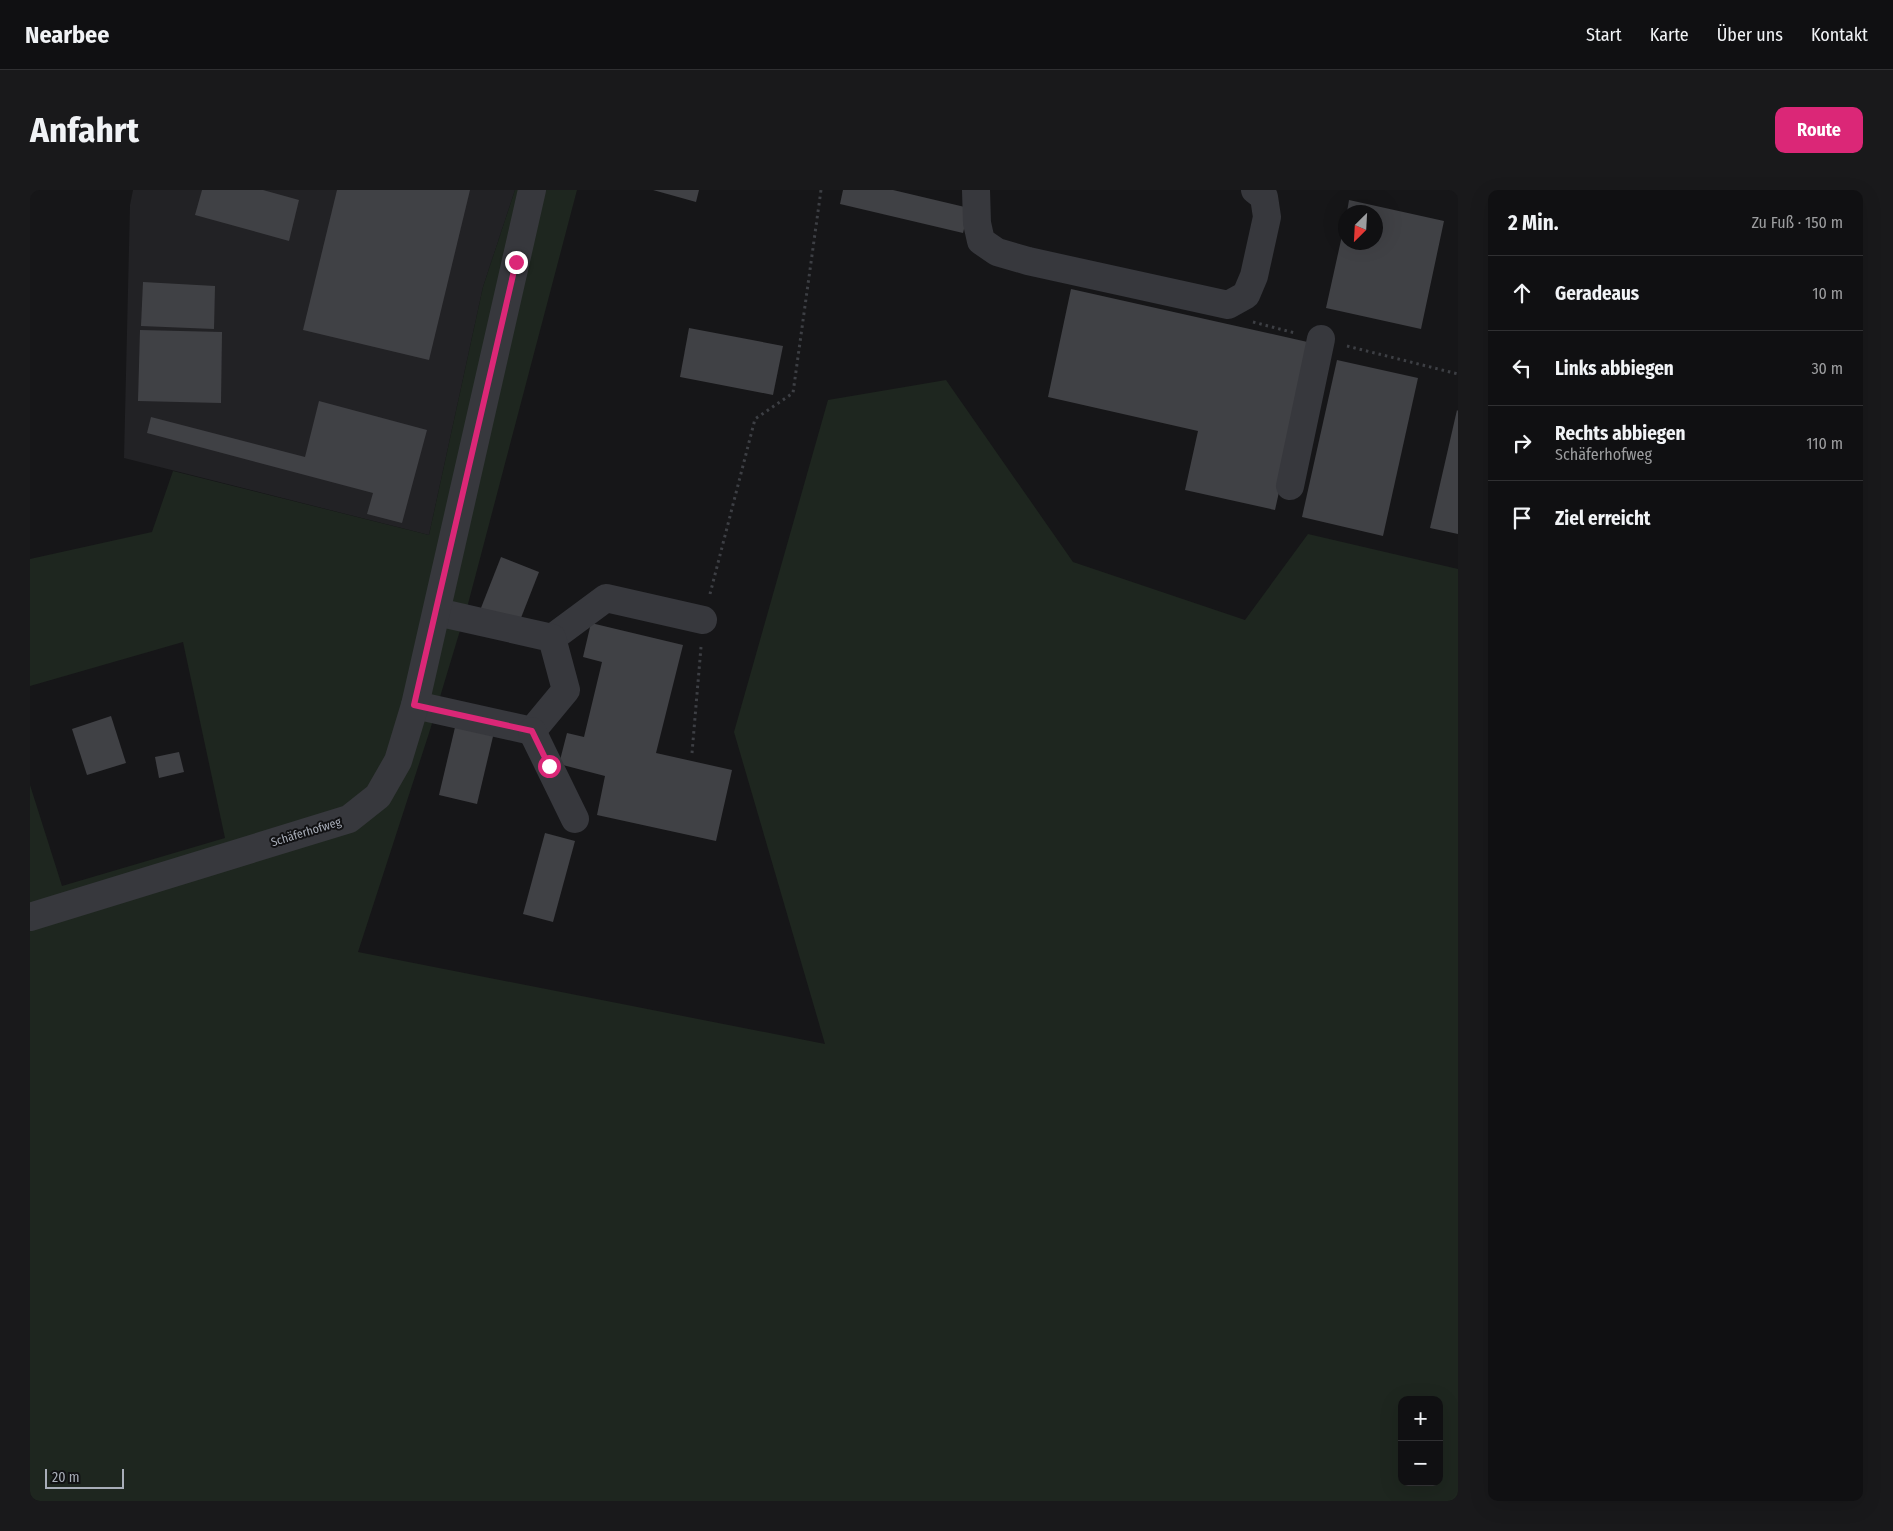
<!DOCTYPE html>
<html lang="de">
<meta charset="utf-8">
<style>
body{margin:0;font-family:"Fira Sans Condensed",sans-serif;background:#19191b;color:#f1f3f6}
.controls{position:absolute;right:15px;bottom:15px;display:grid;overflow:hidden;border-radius:10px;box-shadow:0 5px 20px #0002}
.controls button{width:45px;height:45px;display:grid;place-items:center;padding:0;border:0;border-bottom:1px solid #303032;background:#101012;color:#f1f3f6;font:25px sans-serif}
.compass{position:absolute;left:1308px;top:15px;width:45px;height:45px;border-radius:50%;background:#101012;box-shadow:0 5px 20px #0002;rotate:204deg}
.scale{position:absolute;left:15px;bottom:12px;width:79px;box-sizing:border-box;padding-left:5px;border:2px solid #a8adb8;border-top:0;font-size:14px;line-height:18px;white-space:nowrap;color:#a8adb8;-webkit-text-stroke:4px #111113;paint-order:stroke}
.stop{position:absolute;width:15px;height:15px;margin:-11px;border:4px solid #db2777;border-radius:50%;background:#fff}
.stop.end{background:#db2777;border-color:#fff;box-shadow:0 1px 5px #0008}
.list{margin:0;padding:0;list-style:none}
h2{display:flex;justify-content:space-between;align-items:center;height:65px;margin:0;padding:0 20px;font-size:21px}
h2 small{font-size:16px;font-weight:400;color:#9c9d9f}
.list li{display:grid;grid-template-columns:32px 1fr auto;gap:15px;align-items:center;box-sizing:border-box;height:75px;padding:0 20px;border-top:1px solid #303032}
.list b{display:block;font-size:19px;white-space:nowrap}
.list p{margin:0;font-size:16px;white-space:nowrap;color:#9c9d9f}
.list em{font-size:16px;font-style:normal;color:#9c9d9f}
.icon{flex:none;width:28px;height:28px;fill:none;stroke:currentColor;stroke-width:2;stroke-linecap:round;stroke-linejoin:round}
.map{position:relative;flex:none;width:1428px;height:1311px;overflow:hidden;border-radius:10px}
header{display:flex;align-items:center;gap:30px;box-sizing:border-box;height:70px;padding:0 25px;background:#101012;border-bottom:1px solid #303032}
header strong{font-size:24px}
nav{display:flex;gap:28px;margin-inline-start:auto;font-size:18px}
.intro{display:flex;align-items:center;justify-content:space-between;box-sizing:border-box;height:120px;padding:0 30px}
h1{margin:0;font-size:35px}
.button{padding:12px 22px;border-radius:10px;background:#db2777;color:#fff;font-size:18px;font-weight:700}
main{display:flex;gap:30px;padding:0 30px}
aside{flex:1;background:#101012;border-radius:10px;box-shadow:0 5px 20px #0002}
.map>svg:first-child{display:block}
</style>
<header>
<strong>Nearbee</strong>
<nav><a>Start</a><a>Karte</a><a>Über uns</a><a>Kontakt</a></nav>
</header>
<div class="intro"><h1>Anfahrt</h1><a class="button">Route</a></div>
<main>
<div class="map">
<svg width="1428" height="1311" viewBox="0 0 1428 1311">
<rect width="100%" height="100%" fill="#161618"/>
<polygon fill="#222225" points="103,0 485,0 453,97 399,345 94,268 100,15"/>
<path fill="#1e261f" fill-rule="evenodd" d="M485,0H547L438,414L400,540L328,762L795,854L704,542L798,210L916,190L1043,372L1215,430L1278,344L1428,379V1311H0V595L32,696L195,648L153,452L0,496V369L122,342L143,281L399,345L453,97ZM1372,1210H1409V1292H1372Z"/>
<g fill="#404145">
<polygon points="172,0 233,0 269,10 259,51 165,25"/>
<polygon points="307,0 440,0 399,170 273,140"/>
<polygon points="623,0 669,0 666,12"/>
<polygon points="813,0 863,0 939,18 933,43 810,14"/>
<polygon points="1319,10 1414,31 1391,139 1296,118 1315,32 1316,52 1346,52 1346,22 1317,22"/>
<polygon points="113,92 185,96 184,139 111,136"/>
<polygon points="1041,99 1282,153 1245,320 1155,300 1168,241 1018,207"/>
<polygon points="659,138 753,156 743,205 650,187"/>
<polygon points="110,140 192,142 191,213 108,211"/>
<polygon points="1307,170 1388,188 1353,346 1272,327"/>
<polygon points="289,211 397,240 372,333 337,324 343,303 117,243 121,227 275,267"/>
<polygon points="1427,220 1428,221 1428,344 1400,338"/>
<polygon points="471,367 509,382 487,438 449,423"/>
<polygon points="561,433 653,455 626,563 702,580 686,651 567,625 575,586 529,574 537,543 554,547 572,472 553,467"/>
<polygon points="81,526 96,573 57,585 42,539"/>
<polygon points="427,529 465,538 447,614 409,605"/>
<polygon points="149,562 154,582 129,588 125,567"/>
<polygon points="515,643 545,651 523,732 493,724"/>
</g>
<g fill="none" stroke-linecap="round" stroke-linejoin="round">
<g stroke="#3d3f44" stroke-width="3" stroke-dasharray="2.5 4" stroke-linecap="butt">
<polyline points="1223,132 1265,143"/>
<polyline points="1317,156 1428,184"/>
<polyline points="680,404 725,229 763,203 791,0"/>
<polyline points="662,563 671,457"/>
</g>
<g stroke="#37383d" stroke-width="28">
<polyline points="946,0 947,33 951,51 967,62 998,71 1198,115 1216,105 1224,86 1237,27 1234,7 1225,0"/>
<polyline points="1260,296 1291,149"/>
<polyline points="522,448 576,408 673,430"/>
<polyline points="385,515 502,541 536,500 522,448 407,422"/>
<polyline points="502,541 545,629"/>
<polyline points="0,727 319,629 348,606 368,571 385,515 502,0"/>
</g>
</g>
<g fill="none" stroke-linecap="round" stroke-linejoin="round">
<polyline stroke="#db2777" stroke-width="6" points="486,72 384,515 502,541 519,576"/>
</g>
<g text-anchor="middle" stroke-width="4" stroke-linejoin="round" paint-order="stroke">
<g font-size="12" fill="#a8adb8" stroke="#111113">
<text transform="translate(276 642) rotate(-17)" y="4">Schäferhofweg</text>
</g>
</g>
</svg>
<div class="controls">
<button>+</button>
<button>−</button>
</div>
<svg class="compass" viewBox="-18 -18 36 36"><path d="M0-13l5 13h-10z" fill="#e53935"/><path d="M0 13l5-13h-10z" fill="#9c9d9f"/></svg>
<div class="scale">20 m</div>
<div class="stop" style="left:519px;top:576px"></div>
<div class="stop end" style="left:486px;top:72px"></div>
</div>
<aside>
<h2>2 Min.<small>Zu Fuß · 150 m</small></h2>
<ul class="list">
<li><svg class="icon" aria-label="ahead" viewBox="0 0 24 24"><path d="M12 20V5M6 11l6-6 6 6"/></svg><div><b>Geradeaus</b></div><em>10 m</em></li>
<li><svg class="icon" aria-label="left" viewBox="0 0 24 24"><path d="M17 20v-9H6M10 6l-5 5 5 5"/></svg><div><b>Links abbiegen</b></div><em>30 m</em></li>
<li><svg class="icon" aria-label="right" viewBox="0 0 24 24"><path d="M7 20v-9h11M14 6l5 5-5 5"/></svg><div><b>Rechts abbiegen</b><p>Schäferhofweg</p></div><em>110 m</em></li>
<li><svg class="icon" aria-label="arrive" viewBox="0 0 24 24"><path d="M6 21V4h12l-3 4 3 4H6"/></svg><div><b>Ziel erreicht</b></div></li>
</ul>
</aside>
</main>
